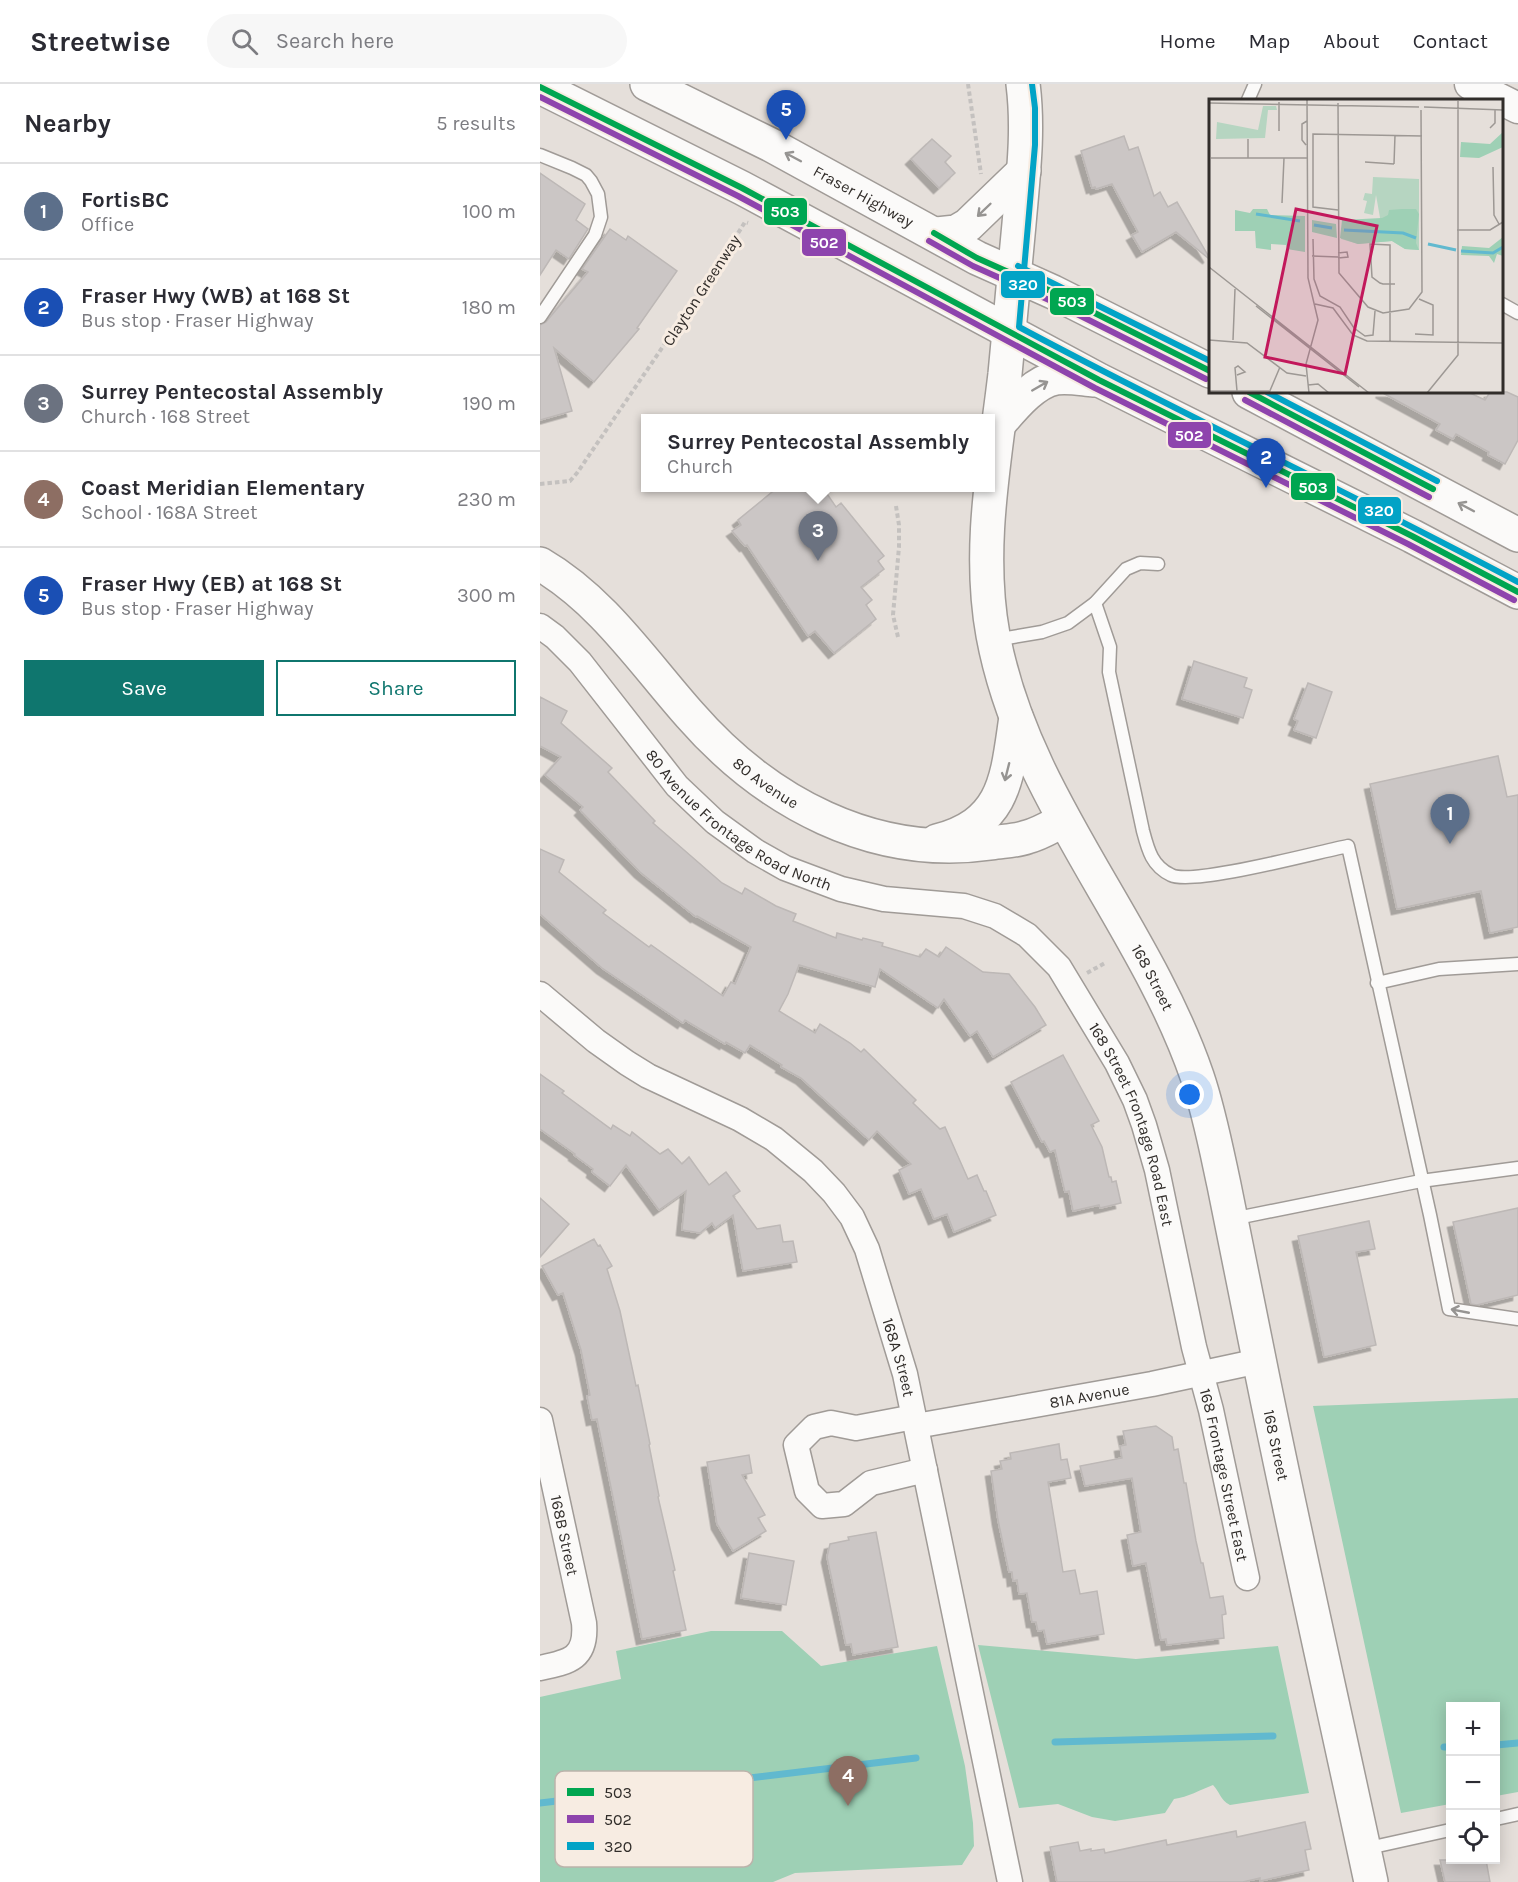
<!DOCTYPE html>
<meta charset="utf-8">
<style>
body{margin:0;font-family:Karla,sans-serif;background:#f7f7f7;color:#2b2b33}
.controls{position:absolute;right:18px;bottom:18px;display:grid;overflow:hidden;border-radius:0px;box-shadow:0 3px 15px #0003}
.controls button{width:54px;height:54px;display:grid;place-items:center;padding:0;border:0;border-bottom:2px solid #e1e1e2;background:#fff;color:#2b2b33;font:30px sans-serif}
.you{position:absolute;left:650px;top:1011px;width:21px;height:21px;margin:-15px;border:4px solid #fff;border-radius:50%;background:#1a73e8;box-shadow:0 0 0 9px #1a73e833}
.badge{display:grid;place-items:center;width:39px;height:39px;border-radius:50%;background:#0f766e;color:#fff;font-size:20px;font-weight:700}
.pin{position:absolute;translate:-50% -50px;filter:drop-shadow(0 2px 3px #0008)}
.pin::after{content:'';position:absolute;top:32px;width:21px;height:18px;background:inherit;clip-path:polygon(0 0,100% 0,50% 100%)}
.popup{position:absolute;left:101px;top:330px;width:354px;height:78px;box-sizing:border-box;display:grid;place-content:center;border-radius:0px;background:#fff;filter:drop-shadow(0 2px 4px #0005);font-size:20px;white-space:nowrap;color:#7c7c81}
.popup b{font-size:22px;color:#2b2b33}
.popup::after{content:'';position:absolute;left:50%;top:100%;margin-left:-12px;border:12px solid transparent;border-top-color:#fff}
.list{margin:0;padding:0;list-style:none}
h2{display:flex;justify-content:space-between;align-items:center;height:78px;margin:0;padding:0 24px;font-size:26px}
h2 small{font-size:20px;font-weight:400;color:#7c7c81}
.list li{display:grid;grid-template-columns:39px 1fr auto;gap:18px;align-items:center;box-sizing:border-box;height:96px;padding:0 24px;border-top:2px solid #e1e1e2}
.list b{display:block;font-size:22px;white-space:nowrap}
.list p{margin:0;font-size:20px;white-space:nowrap;color:#7c7c81}
.list em{font-size:20px;font-style:normal;color:#7c7c81}
.actions{display:flex;gap:12px;padding:18px 24px}
.actions a{flex:1;padding:14px 0;border:2px solid #0f766e;border-radius:0px;text-align:center;font-size:21px;color:#0f766e}
.actions .main{background:#0f766e;color:#fff}
.icon{flex:none;width:33px;height:33px;fill:none;stroke:currentColor;stroke-width:2;stroke-linecap:round;stroke-linejoin:round}
.map{position:relative;flex:none;width:978px;height:1798px;overflow:hidden}
header{display:flex;align-items:center;gap:36px;box-sizing:border-box;height:84px;padding:0 30px;background:#fff;border-bottom:2px solid #e1e1e2}
header strong{font-size:28px}
nav{display:flex;gap:33px;margin-inline-start:auto;font-size:21px}
.search{width:420px;height:54px;background:#f7f7f7;display:flex;align-items:center;gap:15px;box-sizing:border-box;padding:0 21px;border-radius:33px;color:#7c7c81;font-size:22px}
main{display:flex}
aside{flex:1;background:#fff}
.map>svg:first-child{display:block}
</style>
<header>
<strong>Streetwise</strong>
<div class="search"><svg class="icon" aria-label="search" viewBox="0 0 24 24"><circle cx="10" cy="10" r="6"/><path d="M15 15l6 6"/></svg>Search here</div>
<nav><a>Home</a><a>Map</a><a>About</a><a>Contact</a></nav>
</header>
<main>
<aside>
<h2>Nearby<small>5 results</small></h2>
<ul class="list">
<li><span class="badge" style="background:#5c6f8a">1</span><div><b>FortisBC</b><p>Office</p></div><em>100 m</em></li>
<li><span class="badge" style="background:#1a4fb4">2</span><div><b>Fraser Hwy (WB) at 168 St</b><p>Bus stop · Fraser Highway</p></div><em>180 m</em></li>
<li><span class="badge" style="background:#6b7280">3</span><div><b>Surrey Pentecostal Assembly</b><p>Church · 168 Street</p></div><em>190 m</em></li>
<li><span class="badge" style="background:#8d6e63">4</span><div><b>Coast Meridian Elementary</b><p>School · 168A Street</p></div><em>230 m</em></li>
<li><span class="badge" style="background:#1a4fb4">5</span><div><b>Fraser Hwy (EB) at 168 St</b><p>Bus stop · Fraser Highway</p></div><em>300 m</em></li>
</ul>
<div class="actions"><a class="main">Save</a><a>Share</a></div>
</aside>
<div class="map">
<svg width="978" height="1798" viewBox="0 0 978 1798">
<defs>
<filter id="shadow"><feDropShadow dx="-5.5" dy="5.5" stdDeviation="0" flood-color="#0004"/></filter>
</defs>
<rect width="100%" height="100%" fill="#e5dfda"/>
<g fill="#9ed0b5">
<polygon points="978,1314 978,1708 956,1712 956,1622 910,1622 910,1720 861,1729 773,1322"/>
<polygon points="171,1547 242,1547 281,1582 397,1562 425,1682 433,1739 434,1762 422,1781 255,1789 233,1798 0,1798 0,1613 81,1595 76,1567"/>
<path d="M438,1561L596,1575L738,1562L769,1709L690,1721C680,1716 680,1708 673,1701C660,1706 648,1713 634,1715L625,1729L575,1737L552,1733L518,1720L479,1724Z"/>
</g>
<g fill="none" stroke-linecap="round" stroke-linejoin="round">
<g stroke="#61b9cf" stroke-width="7">
<polyline points="515,1658 733,1652"/>
<polyline points="956,1661 978,1659"/>
<polyline points="904,1663 910,1663"/>
<polyline points="0,1719 376,1674"/>
</g>
</g>
<g fill="#cbc6c5" stroke="#bdb8b6" stroke-width="1.5" filter="url(#shadow)">
<polygon points="584,52 589,66 598,63 614,112 620,108 628,123 637,118 669,173 668,174 636,148 602,168 592,151 598,148 572,100 556,105 555,103 552,104 541,67"/>
<polygon points="392,55 411,72 405,78 415,89 399,104 371,75"/>
<polygon points="0,89 45,120 36,136 48,145 29,175 16,166 0,191"/>
<polygon points="70,145 86,156 88,152 137,187 97,244 99,245 54,298 14,264 32,327 0,336 0,241 6,238 48,188 42,185"/>
<polygon points="841,308 928,308 945,316 950,308 967,308 978,313 978,356 965,380 948,371 949,368 916,350 913,355 896,346 900,340"/>
<polygon points="237,404 283,404 296,423 301,419 344,472 338,477 344,485 321,503 332,516 326,521 336,535 294,569 275,547 268,552 207,461 205,462 192,447 201,441 198,436"/>
<polygon points="654,577 707,594 704,603 712,606 703,634 642,615"/>
<polygon points="768,599 792,608 776,654 754,646 758,637 754,635"/>
<polygon points="0,613 27,627 21,639 72,684 68,688 115,737 113,739 182,799 202,810 205,804 236,822 256,830 253,837 296,854 297,849 322,856 323,854 343,859 342,862 380,873 386,865 399,873 406,863 443,888 469,890 495,923 506,941 453,973 437,947 430,952 404,915 398,924 340,885 335,903 259,881 248,910 239,927 275,949 280,940 310,959 321,968 324,965 376,1016 373,1019 400,1045 405,1043 428,1095 437,1091 444,1107 446,1107 456,1131 414,1148 407,1130 394,1135 381,1105 369,1110 359,1086 371,1080 337,1047 329,1056 261,994 241,983 242,981 210,961 205,969 186,958 185,960 145,936 143,939 62,884 0,830 0,765 24,776 19,788 66,826 63,829 109,863 111,861 183,912 191,898 195,900 211,863 157,832 156,833 100,788 40,726 43,723 5,691 21,673 0,662"/>
<polygon points="958,672 967,713 978,711 978,843 950,849 941,807 857,825 830,700"/>
<polygon points="523,971 559,1037 551,1041 562,1063 569,1093 571,1093 572,1098 576,1097 581,1119 560,1124 559,1121 533,1127 529,1107 525,1108 515,1066 510,1068 504,1057 502,1058 471,998"/>
<polygon points="0,990 24,1007 22,1009 71,1045 73,1041 90,1052 92,1048 120,1070 128,1065 142,1080 149,1073 169,1101 186,1088 200,1107 193,1112 217,1145 240,1141 243,1158 253,1157 257,1178 203,1187 193,1131 175,1144 172,1139 160,1149 142,1146 146,1107 119,1126 86,1081 70,1102 52,1088 53,1085 34,1071 35,1070 0,1045"/>
<polygon points="0,1114 29,1140 0,1173"/>
<polygon points="978,1124 978,1211 937,1221 931,1220 913,1138"/>
<polygon points="829,1137 835,1165 816,1168 836,1261 784,1273 758,1152"/>
<polygon points="54,1155 58,1162 60,1161 72,1182 67,1185 80,1227 96,1302 98,1301 110,1360 109,1361 119,1412 118,1413 135,1486 133,1487 146,1546 102,1555 57,1335 52,1336 47,1312 50,1311 41,1266 23,1209 18,1211 2,1182"/>
<polygon points="616,1342 632,1353 634,1366 638,1365 644,1399 646,1399 656,1457 661,1479 663,1479 670,1514 683,1512 686,1530 682,1531 684,1554 627,1561 626,1555 621,1556 606,1479 593,1482 587,1451 601,1448 592,1394 545,1402 540,1382 582,1374 580,1362 586,1361 583,1347"/>
<polygon points="519,1360 521,1376 527,1375 531,1394 508,1398 523,1488 535,1486 540,1510 557,1507 564,1550 507,1560 504,1546 498,1547 496,1538 492,1538 487,1509 479,1510 477,1496 473,1497 472,1488 469,1488 458,1436 451,1387 462,1385 460,1377 471,1375 470,1369"/>
<polygon points="209,1371 212,1389 202,1391 225,1431 218,1434 226,1447 193,1467 177,1440 167,1378"/>
<polygon points="336,1448 358,1563 313,1571 311,1560 306,1561 287,1473 290,1460 309,1456 308,1453"/>
<polygon points="209,1469 254,1477 246,1521 201,1514"/>
<polygon points="765,1738 771,1765 765,1766 769,1786 720,1797 720,1794 703,1798 517,1798 510,1763 538,1758 540,1767 551,1765 551,1767 564,1765 565,1769 626,1756 627,1761 696,1747 697,1753"/>
<polygon points="900,1776 946,1776 950,1798 905,1798"/>
</g>
<g fill="none" stroke-linecap="round" stroke-linejoin="round">
<g stroke="#a09b97" stroke-width="15">
<g id="service">
<polyline points="708,16 715,0"/>
<polyline points="0,71 32,84 46,91 51,97 58,110 61,133 55,151 0,233"/>
<polyline points="962,220 978,229"/>
<path d="M555,519L570,563L569,588L603,747C608,766 612,782 631,791C652,802 778,768 808,762L890,1131L909,1225L978,1235"/>
<polyline points="455,556 502,548 528,539 555,519 586,485 600,479 618,480"/>
<polyline points="837,899 899,885 978,880"/>
<polyline points="692,1135 881,1097 978,1084"/>
<polyline points="956,1735 978,1730"/>
<polyline points="824,1765 910,1746"/>
</g>
</g>
<g stroke="#a09b97" stroke-width="27">
<g id="minor">
<path id="s1" d="M0,542L15,553L40,578L137,702L175,738L215,767L245,784L301,805L344,815L424,822L455,832L487,851L519,883L577,979L595,1016L604,1041L617,1086L654,1263L671,1326L707,1494"/>
<path id="s2" d="M0,910L56,957L87,979L108,992L200,1035L234,1055L273,1087L294,1109L312,1133L327,1165L365,1290L470,1798"/>
<polyline points="374,1333 316,1344 291,1339 274,1343 256,1361 267,1407 282,1422 304,1420 331,1399 385,1386"/>
<path id="s3" d="M0,1336L44,1539C47,1574 30,1578 0,1584"/>
<path id="s4" d="M376,1342L612,1300L719,1277"/>
</g>
</g>
<g stroke="#a09b97" stroke-width="33">
<polyline id="tertiary" points="930,0 978,24"/>
</g>
<g stroke="#a09b97" stroke-width="36">
<g id="secondary">
<path id="s5" d="M483,0C489,47 483,93 479,140C474,190 470,240 465,290C455,376 437,464 453,551C483,714 604,838 657,992C669,1027 676,1064 684,1101C696,1159 707,1217 719,1275C754,1450 794,1624 831,1798"/>
<path id="s6" d="M0,480C62,516 103,578 150,631C226,718 333,776 451,759C463,757 476,757 487,753C500,750 512,742 524,736"/>
<path d="M397,757C466,739 467,694 476,633"/>
</g>
</g>
<g stroke="#a09b97" stroke-width="36">
<g id="primary">
<path id="s7" d="M107,0L231,61L437,174L513,208L670,287"/>
<polyline points="0,3 202,104 559,296 872,452 978,508"/>
<polyline points="397,150 416,148 428,141 484,87"/>
<polyline points="709,308 978,451"/>
<path d="M458,341C472,325 493,298 516,294C528,292 542,295 554,296"/>
</g>
</g>
<g stroke="#c4c1bf" stroke-width="4" stroke-dasharray="4.5 3" stroke-linecap="butt">
<polyline points="428,0 441,90"/>
<polyline points="0,400 30,397 37,389 175,186 205,138 208,139"/>
<polyline points="356,422 359,441 359,463 353,531 358,553"/>
<polyline points="547,889 565,879"/>
</g>
<use href="#service" stroke="#fbfaf9" stroke-width="12"/>
<use href="#minor" stroke="#fbfaf9" stroke-width="24"/>
<use href="#tertiary" stroke="#fbfaf9" stroke-width="30"/>
<use href="#secondary" stroke="#fbfaf9" stroke-width="33"/>
<use href="#primary" stroke="#fbfaf9" stroke-width="33"/>
<g stroke="#f7ece2" stroke-width="10">
<g id="bus-1">
<polyline points="0,3 202,104 559,296 872,452 978,508"/>
<polyline points="394,149 437,174 513,208 670,287"/>
<polyline points="709,308 893,405"/>
</g>
</g>
<g stroke="#f7ece2" stroke-width="10">
<g id="bus-2">
<polyline points="0,13 198,112 555,304 868,460 974,516"/>
<polyline points="389,157 433,182 509,216 666,295"/>
<polyline points="705,316 889,413"/>
</g>
</g>
<g stroke="#f7ece2" stroke-width="10">
<g id="bus-3">
<path d="M492,0L495,24V61L479,243C643,331 813,410 978,498"/>
<polyline points="478,182 670,277"/>
<polyline points="727,308 897,397"/>
</g>
</g>
<use href="#bus-1" stroke="#00a651" stroke-width="6"/>
<use href="#bus-2" stroke="#8e44ad" stroke-width="6"/>
<use href="#bus-3" stroke="#02a3c6" stroke-width="6"/>
</g>
<defs><path id="oneway-shaft" d="M-6 0H5M1.5-3L5.5 0L1.5 3" fill="none" stroke-width="1.6" stroke-linecap="round" stroke-linejoin="round" transform="scale(1.5)"/></defs>
<g stroke="#969492">
<use href="#oneway-shaft" transform="translate(253 73) rotate(-152)"/>
<use href="#oneway-shaft" transform="translate(444 126) rotate(136)"/>
<use href="#oneway-shaft" transform="translate(500 302) rotate(-30)"/>
<use href="#oneway-shaft" transform="translate(926 423) rotate(-152)"/>
<use href="#oneway-shaft" transform="translate(467 688) rotate(104)"/>
<use href="#oneway-shaft" transform="translate(920 1227) rotate(-169)"/>
</g>
<g text-anchor="middle" stroke-width="6" stroke-linejoin="round" paint-order="stroke">
<g font-size="16" fill="#312d2a" stroke="#f7ece2">
<text dy="6" stroke="none"><textPath href="#s7" startOffset="244">Fraser Highway</textPath></text>
<text transform="translate(161 206) rotate(-57)" y="6">Clayton Greenway</text>
<text dy="6" stroke="none"><textPath href="#s6" startOffset="316">80 Avenue</textPath></text>
<text dy="6" stroke="none"><textPath href="#s1" startOffset="282">80 Avenue Frontage Road North</textPath></text>
<text dy="6" stroke="none"><textPath href="#s5" startOffset="933">168 Street</textPath></text>
<text dy="6" stroke="none"><textPath href="#s1" startOffset="822">168 Street Frontage Road East</textPath></text>
<text dy="6" stroke="none"><textPath href="#s2" startOffset="536">168A Street</textPath></text>
<text dy="6" stroke="none"><textPath href="#s4" startOffset="176">81A Avenue</textPath></text>
<text dy="6" stroke="none"><textPath href="#s5" startOffset="1419">168 Street</textPath></text>
<text dy="6" stroke="none"><textPath href="#s1" startOffset="1186">168 Frontage Street East</textPath></text>
<text dy="6" stroke="none"><textPath href="#s3" startOffset="118">168B Street</textPath></text>
</g>
</g>
<g transform="translate(669 15)">
<rect width="294" height="294" fill="#e5dfda"/>
<path d="M54,7H67L68,11H59L56,39L7,40L8,23L49,31ZM164,78L210,80V151L196,150L183,142L149,145L132,140V129L173,130L167,96L164,116L155,114L158,102L154,101L156,94L163,95Z" fill="#b6d5c1"/>
<path d="M294,33V48L270,59L251,58L252,43L281,45ZM44,110H58L61,116L96,117V153L78,150L77,146L62,145V151L47,149L46,132H26V111L41,114ZM193,110H207L210,115L207,144L210,151L196,150L183,142L149,145L131,139L133,121L173,119L179,116L180,111ZM103,121L127,125L128,139L103,133ZM294,138V157L288,155L285,164L280,157L252,156L253,147L280,149Z" fill="#9ed0b5"/>
<path fill="none" stroke="#61b9cf" stroke-width="3" d="M47,115L91,122M105,126L123,129M135,131L194,134L207,139M219,145L247,151M252,152L284,154L294,148"/>
<path fill="none" stroke="#9d9894" stroke-width="1.5" d="M98,0L99,179L109,221L97,265L100,294M70,3V32M0,4L210,8M129,4L130,174L159,208L174,214L200,210L213,193L212,11M215,8L294,11M281,29L286,24V11M39,40V59M97,46L93,41V25L98,22M2,59H98M156,63L185,65M185,65L186,36M284,68L285,116L290,125M73,104L75,59M129,111L104,108V35L213,37M248,131H281L294,123M104,140L105,180L111,197L131,208L145,229L156,237L164,236L166,212M103,157L129,158M129,159L139,158L138,153L129,154M0,168L160,294M106,205L124,209L144,236L158,242L294,244M47,207L150,288M206,235L224,236V206L210,200M0,241L38,244L78,274L97,277M24,241L26,190M181,242V146L161,145L163,178L171,184L174,185H186M99,286L109,285L120,294M0,292H60M28,292L26,269L29,267L36,273L28,276M60,294L71,268M218,294L249,256V2"/>
<path fill="#c2185b" fill-opacity="0.15" stroke="#c2185b" stroke-width="3" d="M87,110L168,127L136,275L56,258Z"/>
<rect width="294" height="294" fill="none" stroke="#312d2a" stroke-width="3"/>
</g>
<rect x="15" y="1687" width="198" height="96" rx="9" fill="#f7ece2" stroke="#bcb3ab" stroke-width="1.5"/>
<rect x="27" y="1704" width="27" height="8" fill="#00a651"/>
<rect x="27" y="1731" width="27" height="8" fill="#8e44ad"/>
<rect x="27" y="1758" width="27" height="8" fill="#02a3c6"/>
<g font-size="16" fill="#312d2a">
<text x="64" y="1714">503</text>
<text x="64" y="1741">502</text>
<text x="64" y="1768">320</text>
</g>
<g stroke="#f7ece2" stroke-width="2">
<rect x="223" y="113" width="45" height="29" rx="6" fill="#00a651"/>
<rect x="261" y="144" width="46" height="29" rx="6" fill="#8e44ad"/>
<rect x="460" y="186" width="46" height="29" rx="6" fill="#02a3c6"/>
<rect x="509" y="203" width="46" height="29" rx="6" fill="#00a651"/>
<rect x="627" y="337" width="45" height="28" rx="6" fill="#8e44ad"/>
<rect x="750" y="388" width="46" height="29" rx="6" fill="#00a651"/>
<rect x="817" y="412" width="45" height="29" rx="6" fill="#02a3c6"/>
</g>
<g font-size="16" text-anchor="middle" font-weight="bold" fill="#fff">
<text x="245" y="133">503</text>
<text x="284" y="164">502</text>
<text x="483" y="206">320</text>
<text x="532" y="223">503</text>
<text x="649" y="357">502</text>
<text x="773" y="409">503</text>
<text x="839" y="432">320</text>
</g>
</svg>
<div class="controls">
<button>+</button>
<button>−</button>
<button><svg class="icon" aria-label="locate" viewBox="0 0 24 24"><circle cx="12" cy="12" r="6"/><path d="M12 2v4M12 18v4M2 12h4M18 12h4"/></svg></button>
</div>
<div class="you"></div>
<div class="pin badge" style="left:910px;top:760px;background:#5c6f8a">1</div>
<div class="pin badge" style="left:726px;top:404px;background:#1a4fb4">2</div>
<div class="pin badge" style="left:278px;top:477px;background:#6b7280">3</div>
<div class="popup"><b>Surrey Pentecostal Assembly</b>Church</div>
<div class="pin badge" style="left:308px;top:1722px;background:#8d6e63">4</div>
<div class="pin badge" style="left:246px;top:56px;background:#1a4fb4">5</div>
</div>
</main>
